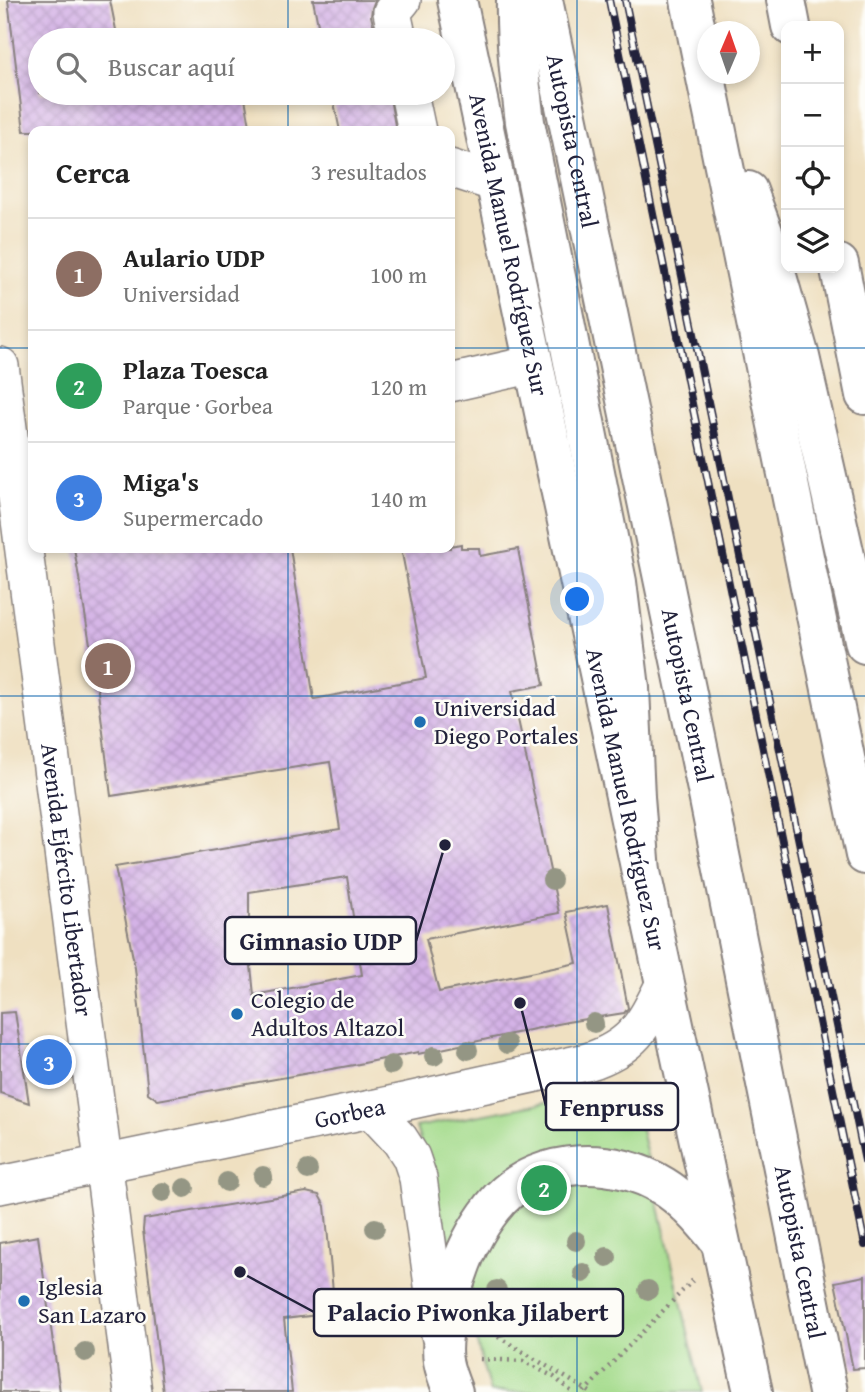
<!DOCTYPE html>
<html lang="es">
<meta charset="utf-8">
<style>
body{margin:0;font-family:"Gentium Book Plus",serif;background:#f2f2f2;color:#222}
.controls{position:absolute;right:21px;top:21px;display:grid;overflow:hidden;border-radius:14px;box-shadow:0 4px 10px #0003}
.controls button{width:63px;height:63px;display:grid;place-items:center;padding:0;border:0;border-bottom:2px solid #e0e0e0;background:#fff;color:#222;font:35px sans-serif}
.compass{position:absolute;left:697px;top:21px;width:63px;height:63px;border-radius:50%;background:#fff;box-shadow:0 4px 10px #0003;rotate:2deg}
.you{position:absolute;left:578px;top:600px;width:24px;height:24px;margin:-18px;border:5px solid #fff;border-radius:50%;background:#1a73e8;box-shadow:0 0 0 10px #1a73e833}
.badge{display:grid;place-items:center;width:46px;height:46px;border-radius:50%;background:#ea580c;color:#fff;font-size:23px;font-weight:700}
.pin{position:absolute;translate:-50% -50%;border:4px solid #fff;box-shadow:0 2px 7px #0006}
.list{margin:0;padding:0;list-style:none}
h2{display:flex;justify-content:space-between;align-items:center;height:91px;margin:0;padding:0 28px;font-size:30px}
h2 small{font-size:23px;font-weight:400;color:#767676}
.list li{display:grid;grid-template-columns:46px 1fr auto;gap:21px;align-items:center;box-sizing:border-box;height:112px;padding:0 28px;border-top:2px solid #e0e0e0}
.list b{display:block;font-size:26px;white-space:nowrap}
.list p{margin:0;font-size:23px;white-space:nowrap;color:#767676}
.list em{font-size:23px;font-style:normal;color:#767676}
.icon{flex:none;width:38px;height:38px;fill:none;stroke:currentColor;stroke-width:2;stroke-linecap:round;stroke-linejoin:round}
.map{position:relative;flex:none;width:865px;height:1392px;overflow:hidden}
.search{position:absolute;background:#fff;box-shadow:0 4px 10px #0003;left:28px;top:28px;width:427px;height:77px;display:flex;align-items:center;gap:18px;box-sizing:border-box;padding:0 24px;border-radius:38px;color:#767676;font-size:26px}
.panel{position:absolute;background:#fff;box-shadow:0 4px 10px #0003;left:28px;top:126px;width:427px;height:427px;border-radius:14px}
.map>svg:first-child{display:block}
</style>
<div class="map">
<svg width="865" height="1392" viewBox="0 0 865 1392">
<defs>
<pattern id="building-cross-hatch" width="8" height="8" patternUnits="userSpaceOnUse" patternTransform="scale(1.75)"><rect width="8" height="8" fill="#d4b2e6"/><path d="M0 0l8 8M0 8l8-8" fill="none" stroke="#b699c6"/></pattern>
</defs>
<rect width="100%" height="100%" fill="#fdfcf7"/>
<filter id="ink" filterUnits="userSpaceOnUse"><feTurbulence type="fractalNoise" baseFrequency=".0143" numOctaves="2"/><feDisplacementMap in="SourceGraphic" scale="14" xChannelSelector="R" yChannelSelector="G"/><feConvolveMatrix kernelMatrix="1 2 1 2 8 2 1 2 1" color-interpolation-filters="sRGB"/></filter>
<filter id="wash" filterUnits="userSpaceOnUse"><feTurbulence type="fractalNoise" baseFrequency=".00686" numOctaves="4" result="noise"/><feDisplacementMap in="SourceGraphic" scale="28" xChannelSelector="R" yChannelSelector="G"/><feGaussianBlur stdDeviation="1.57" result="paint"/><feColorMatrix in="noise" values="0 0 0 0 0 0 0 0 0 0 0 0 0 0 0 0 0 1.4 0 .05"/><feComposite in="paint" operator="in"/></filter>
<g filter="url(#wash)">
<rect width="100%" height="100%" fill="#efe0c1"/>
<polygon fill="#a4db8c" stroke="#637e64" stroke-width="2" points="631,1087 702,1392 490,1392 452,1250 416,1127"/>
<g id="blocks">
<g fill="url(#building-cross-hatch)" fill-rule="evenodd">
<polygon points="8,0 110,0 118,40 40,40 40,93 244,93 251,131 24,131"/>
<polygon points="313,0 375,0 372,8 371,16 377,40 321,40"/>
<polygon points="332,93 389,93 396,131 340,131"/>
<path d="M461,544V548H479L480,556L518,549L544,685L512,691L559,913L426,939L439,992L577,963L566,912L608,904L628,1008L624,1013L567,1022L418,1054V1052L354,1065L158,1100L148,1093L135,968L115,867L340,829L330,762L111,796L98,692L74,548H290L314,699L426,678L401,548H450V546ZM347,877L362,975L254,995L249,947V892Z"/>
<polygon points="15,1012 29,1103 0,1093 0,1013"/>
<polygon points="306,1192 319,1195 325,1206 335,1313 284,1319 292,1392 163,1392 143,1230 144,1219"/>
<polygon points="38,1236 60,1392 0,1392 0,1243"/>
<polygon points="865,1276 865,1368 853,1369 835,1282"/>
</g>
</g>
</g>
<g filter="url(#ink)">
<use href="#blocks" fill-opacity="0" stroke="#88817e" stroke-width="2"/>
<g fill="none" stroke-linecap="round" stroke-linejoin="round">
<g stroke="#88817e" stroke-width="40">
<g id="minor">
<polyline points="398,40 392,12 402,0"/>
<polyline points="409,93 417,131"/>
<polyline points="450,168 496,183"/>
<path id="s1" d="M0,366L133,1392"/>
<polyline points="450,383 534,364"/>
<polyline points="371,1109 400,1140 411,1157 418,1178 440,1335"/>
<path id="s2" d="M0,1185L371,1109L587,1062C634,1047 644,1025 665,983"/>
</g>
</g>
<g stroke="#88817e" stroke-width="42">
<g id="major">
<path id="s3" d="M457,0L641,872L753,1392"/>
<polyline points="786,0 791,26"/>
<polyline points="839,264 865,395"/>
<path d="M453,1392C449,1382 445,1372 443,1361C439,1340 450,1294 458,1273C467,1246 481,1220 500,1199C542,1156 615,1156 663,1186C686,1200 704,1221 720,1242"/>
</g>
</g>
<g stroke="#88817e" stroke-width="42">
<g id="highway">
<path d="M516,0C515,41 520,81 525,122L617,582L630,688L635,797L641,872"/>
<path id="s4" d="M543,0L707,790L828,1392"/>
<polyline points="690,0 865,855"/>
<polyline points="748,191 769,248 800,357 865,644"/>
</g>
</g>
<g stroke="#88817e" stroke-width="4.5" stroke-dasharray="2 5" stroke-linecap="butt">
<polyline points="480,1326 590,1392"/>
<polyline points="480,1359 523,1361 554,1377 572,1392"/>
<polyline points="584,1392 693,1280"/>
</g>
<use href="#minor" stroke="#fff" stroke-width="37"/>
<use href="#major" stroke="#fff" stroke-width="38"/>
<use href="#highway" stroke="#fff" stroke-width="38"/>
<g stroke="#22223b" stroke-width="8">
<g id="rail">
<polyline points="609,0 865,1245"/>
<polyline points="625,0 865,1161"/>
</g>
</g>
<use href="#rail" stroke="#fdfcf7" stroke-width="5" stroke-dasharray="16" stroke-linecap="butt"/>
</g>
<g fill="#949684">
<circle cx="552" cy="880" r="10"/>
<circle cx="594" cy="1023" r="10"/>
<circle cx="507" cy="1044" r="10"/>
<circle cx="468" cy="1050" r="10"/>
<circle cx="434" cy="1056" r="10"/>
<circle cx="391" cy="1065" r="10"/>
<circle cx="308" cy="1170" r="10"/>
<circle cx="263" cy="1176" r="10"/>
<circle cx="227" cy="1182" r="10"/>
<circle cx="185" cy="1188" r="10"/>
<circle cx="163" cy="1192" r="10"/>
<circle cx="375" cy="1228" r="10"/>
<circle cx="576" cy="1241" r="10"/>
<circle cx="607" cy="1257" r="10"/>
<circle cx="583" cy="1273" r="10"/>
<circle cx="497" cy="1290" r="10"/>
<circle cx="648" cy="1290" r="10"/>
<circle cx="552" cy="1326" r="10"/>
<circle cx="500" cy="1327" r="10"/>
<circle cx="85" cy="1352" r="10"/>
</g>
</g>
<path fill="none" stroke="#1f6fb2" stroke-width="2" stroke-opacity="0.55" d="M288,0V40M577,0V1392M288,93V131M0,348H33M450,348H865M288,548V1392M0,696H865M0,1044H865"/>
<g fill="#1f6fb2" stroke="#fdfcf7" stroke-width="2.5">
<circle cx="420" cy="722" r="7"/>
<circle cx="237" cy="1014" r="7"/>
<circle cx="24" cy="1301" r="7"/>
</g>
<g text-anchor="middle" stroke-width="5" stroke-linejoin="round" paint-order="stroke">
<g font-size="24" fill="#22223b" stroke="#fdfcf7">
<text dy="8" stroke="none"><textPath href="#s4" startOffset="144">Autopista Central</textPath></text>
<text dy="8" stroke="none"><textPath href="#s3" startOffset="250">Avenida Manuel Rodríguez Sur</textPath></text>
<text dy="8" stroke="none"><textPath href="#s4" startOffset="710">Autopista Central</textPath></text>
<text dy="8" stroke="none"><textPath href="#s3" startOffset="817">Avenida Manuel Rodríguez Sur</textPath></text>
<text dy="8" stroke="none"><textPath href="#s1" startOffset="518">Avenida Ejército Libertador</textPath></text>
<text dy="8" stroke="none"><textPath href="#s2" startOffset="357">Gorbea</textPath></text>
<text dy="8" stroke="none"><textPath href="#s4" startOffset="1278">Autopista Central</textPath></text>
</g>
<g font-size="24" fill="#22223b" stroke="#fdfcf7" text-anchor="start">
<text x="434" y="716">Universidad<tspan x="434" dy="28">Diego Portales</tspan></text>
<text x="251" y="1008">Colegio de<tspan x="251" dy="28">Adultos Altazol</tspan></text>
<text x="38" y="1295">Iglesia<tspan x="38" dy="28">San Lazaro</tspan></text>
</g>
</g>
<path fill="none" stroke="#22223b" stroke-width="2.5" d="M445 845L416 941M520 1003L546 1106M240 1272L314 1312"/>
<g fill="#22223b" stroke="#fdfcf7" stroke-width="2.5">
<circle cx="445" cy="845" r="7"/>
<circle cx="520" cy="1003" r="7"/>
<circle cx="240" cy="1272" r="7"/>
</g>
<g fill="#fdfcf7" stroke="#22223b" stroke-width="2.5">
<rect x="225" y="917" width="191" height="47" rx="7"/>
<rect x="546" y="1083" width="132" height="47" rx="7"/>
<rect x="314" y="1289" width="309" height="47" rx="7"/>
</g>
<g font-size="26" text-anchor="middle" font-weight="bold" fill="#22223b">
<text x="321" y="950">Gimnasio UDP</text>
<text x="612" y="1116">Fenpruss</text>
<text x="468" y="1321">Palacio Piwonka Jilabert</text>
</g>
</svg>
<div class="controls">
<button>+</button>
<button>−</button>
<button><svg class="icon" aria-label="locate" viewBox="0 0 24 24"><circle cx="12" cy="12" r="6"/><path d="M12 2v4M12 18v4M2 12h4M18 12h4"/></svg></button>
<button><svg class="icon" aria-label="layers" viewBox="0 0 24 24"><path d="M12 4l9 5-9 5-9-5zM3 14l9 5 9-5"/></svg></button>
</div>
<svg class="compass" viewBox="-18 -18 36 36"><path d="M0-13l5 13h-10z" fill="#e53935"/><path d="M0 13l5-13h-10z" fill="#767676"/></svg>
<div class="you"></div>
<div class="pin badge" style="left:108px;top:666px;background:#8d6e63">1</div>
<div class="pin badge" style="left:544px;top:1188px;background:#2e9e5b">2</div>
<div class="pin badge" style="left:49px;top:1062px;background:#3f7fe0">3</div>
<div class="search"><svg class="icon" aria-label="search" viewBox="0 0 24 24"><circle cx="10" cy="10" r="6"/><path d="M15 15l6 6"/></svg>Buscar aquí</div>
<section class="panel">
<h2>Cerca<small>3 resultados</small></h2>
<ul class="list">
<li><span class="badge" style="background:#8d6e63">1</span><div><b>Aulario UDP</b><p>Universidad</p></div><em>100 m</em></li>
<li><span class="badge" style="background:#2e9e5b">2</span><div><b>Plaza Toesca</b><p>Parque · Gorbea</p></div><em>120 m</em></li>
<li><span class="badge" style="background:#3f7fe0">3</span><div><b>Miga's</b><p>Supermercado</p></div><em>140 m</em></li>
</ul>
</section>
</div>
